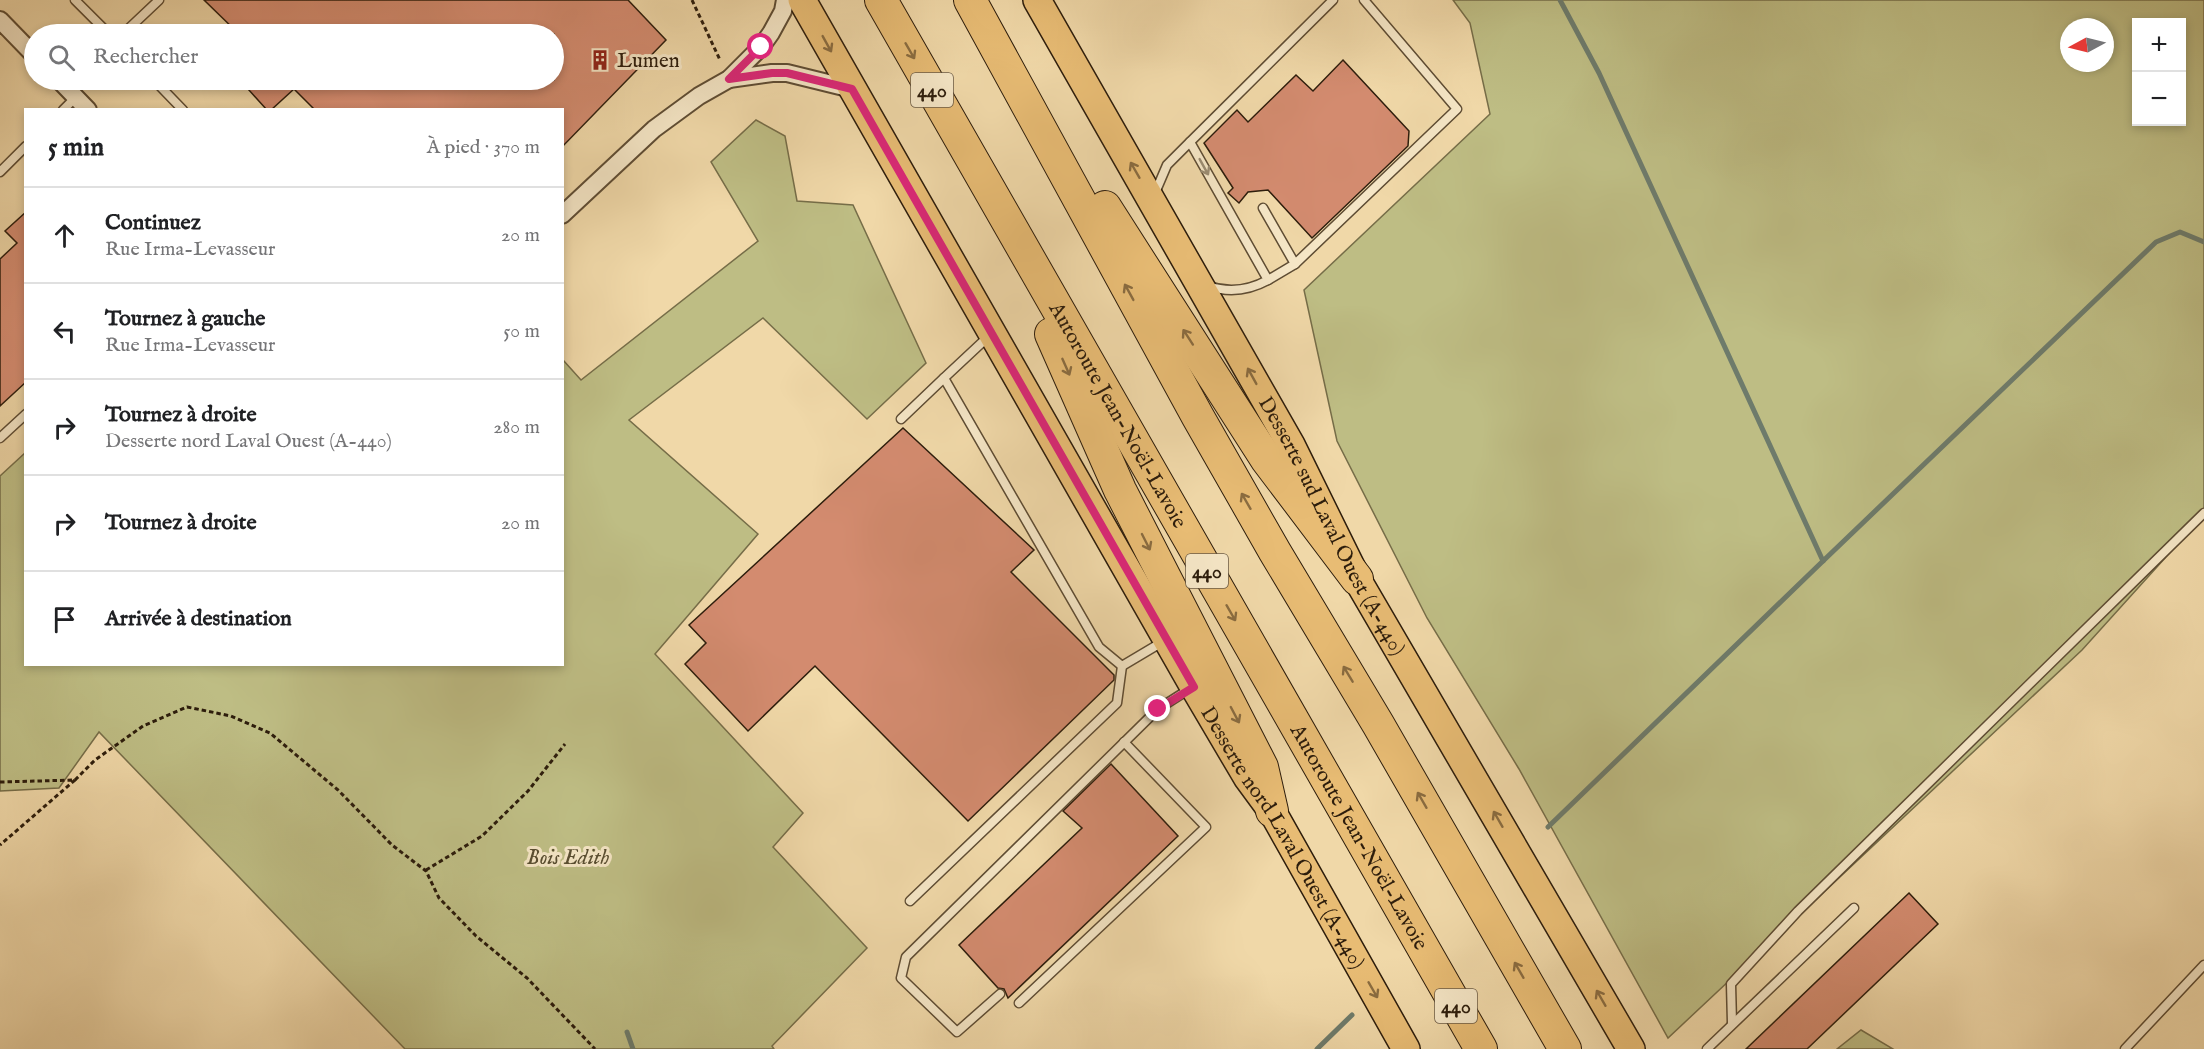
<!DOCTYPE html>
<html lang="fr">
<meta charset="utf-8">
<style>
body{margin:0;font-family:"IM FELL English",serif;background:#f2f2f2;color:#202124}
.controls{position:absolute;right:18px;top:18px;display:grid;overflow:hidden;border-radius:0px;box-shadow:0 3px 9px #0003}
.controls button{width:54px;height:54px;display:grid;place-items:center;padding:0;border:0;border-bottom:2px solid #e0e0e0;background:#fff;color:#202124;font:30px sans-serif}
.compass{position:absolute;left:2060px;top:18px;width:54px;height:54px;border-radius:50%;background:#fff;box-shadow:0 3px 9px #0003;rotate:263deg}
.stop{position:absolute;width:18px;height:18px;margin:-14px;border:4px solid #db2777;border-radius:50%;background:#fff}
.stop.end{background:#db2777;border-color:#fff;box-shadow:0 2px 6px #0008}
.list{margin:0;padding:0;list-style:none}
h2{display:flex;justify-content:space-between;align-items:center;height:78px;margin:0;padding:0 24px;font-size:26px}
h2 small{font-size:20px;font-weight:400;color:#757577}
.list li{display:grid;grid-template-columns:39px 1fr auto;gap:18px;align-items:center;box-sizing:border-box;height:96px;padding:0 24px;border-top:2px solid #e0e0e0}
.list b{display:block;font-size:22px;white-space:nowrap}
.list p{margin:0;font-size:20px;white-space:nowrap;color:#757577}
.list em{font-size:20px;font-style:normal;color:#757577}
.icon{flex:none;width:33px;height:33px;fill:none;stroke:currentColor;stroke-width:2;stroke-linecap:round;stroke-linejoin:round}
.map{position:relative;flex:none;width:2204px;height:1049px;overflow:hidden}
.search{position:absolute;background:#fff;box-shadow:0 3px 9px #0003;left:24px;top:24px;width:540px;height:66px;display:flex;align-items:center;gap:15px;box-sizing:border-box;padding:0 21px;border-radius:33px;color:#757577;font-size:22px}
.panel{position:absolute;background:#fff;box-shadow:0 3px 9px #0003;left:24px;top:108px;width:540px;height:558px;border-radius:0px}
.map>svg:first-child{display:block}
</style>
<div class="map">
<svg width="2204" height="1049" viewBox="0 0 2204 1049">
<rect width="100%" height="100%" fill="#f0d8a8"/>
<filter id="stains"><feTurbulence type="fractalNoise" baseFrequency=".00333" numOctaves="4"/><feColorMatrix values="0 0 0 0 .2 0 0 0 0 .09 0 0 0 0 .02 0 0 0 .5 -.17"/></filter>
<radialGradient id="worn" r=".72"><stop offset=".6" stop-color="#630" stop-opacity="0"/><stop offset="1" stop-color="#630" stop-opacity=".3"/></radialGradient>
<g fill="#bebd84" stroke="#766d48" stroke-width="1.5" fill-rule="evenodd">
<path d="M1453,0H2204V515L2082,650L1668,1038L1519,769L1427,618L1337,441L1304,290L1490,114L1470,23ZM2136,22H2182V122H2136ZM2069,27H2105V63H2069Z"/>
<polygon points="756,120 785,136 797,201 853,205 926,363 867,419 763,318 629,420 758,534 655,654 803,813 773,847 867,948 772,1046 774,1049 405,1049 99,732 59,788 0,791 0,476 25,453 26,664 562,664 563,360 581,380 758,241 711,162"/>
<polygon points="1861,1030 1893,1049 1837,1049"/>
</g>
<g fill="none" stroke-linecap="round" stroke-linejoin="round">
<g stroke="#6e7b6b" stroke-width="5">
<polyline points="1560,0 1599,73 1823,561"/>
<polyline points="1548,827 1823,561 2156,242 2180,232 2204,242"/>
<polyline points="627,1032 633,1049"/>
<polyline points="1317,1049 1352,1015"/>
</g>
</g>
<g fill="#d38b6f" stroke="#2d1d0c" stroke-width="1.5">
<polygon points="204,0 628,0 666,40 562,147 562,110 315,110 294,89 271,110 267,110 240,80 554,80 554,34 239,34"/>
<polygon points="1343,60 1409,131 1408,146 1312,238 1268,190 1248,192 1239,203 1228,193 1233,188 1204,143 1237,110 1248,122 1296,75 1313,91"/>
<polygon points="26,212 26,382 0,406 0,259 17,243 5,231"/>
<polygon points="903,428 1034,550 1011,572 1114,675 1114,680 968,821 815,666 748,731 685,664 706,643 689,625"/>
<polygon points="1111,764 1178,836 1008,998 1004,989 998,988 959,945 1082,828 1063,811"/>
<polygon points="1909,893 1938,924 1807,1049 1746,1049"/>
</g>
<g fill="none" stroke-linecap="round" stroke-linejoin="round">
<g stroke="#5e4c33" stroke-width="11">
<g id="service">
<polyline points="75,0 109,34"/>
<polyline points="123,34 159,0"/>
<polyline points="154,80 183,110"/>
<polyline points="63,110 76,97"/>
<polyline points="1190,142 1333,0"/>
<polyline points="0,172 26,146"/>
<path d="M1155,193L1167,165L1190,142L1268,280C1248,291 1229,293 1208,286"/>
<polyline points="1263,208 1295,264 1268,280"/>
<polyline points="1295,264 1457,109 1364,0"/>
<polyline points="990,335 944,378 1099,647 1122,666 1164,641"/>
<polyline points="901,419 944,378"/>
<polyline points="0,438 26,414"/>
<polyline points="910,901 1117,703 1122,666"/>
<polyline points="1000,994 957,1032 901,978 906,957 1158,709 1191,688"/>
<polyline points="1019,1003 1206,827 1124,742"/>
<polyline points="1732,1023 1731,984 1798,911 2204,513"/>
<polyline points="1707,1049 1854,908"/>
<polyline points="2125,1049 2204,965"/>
</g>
</g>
<g stroke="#5e4c33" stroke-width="20">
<g id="minor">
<polyline points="0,20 34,55"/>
<polyline points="729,79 772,73 787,73 852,89"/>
<polyline points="59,80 88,110"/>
<polyline points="562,215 654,129 699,96 729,79 761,47 771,33 783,11 785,0"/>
</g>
</g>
<g stroke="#2d1d0c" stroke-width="30">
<g id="primary">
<path id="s1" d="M802,0L1194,687L1247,777L1272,811L1406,1049"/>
<path id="s2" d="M1037,0L1291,445L1357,579L1631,1049"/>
</g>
</g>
<g stroke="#2d1d0c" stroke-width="34">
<g id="motorway">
<path id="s3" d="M881,0L1481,1049"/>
<polyline points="970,0 1198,417 1275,552 1378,724 1565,1049"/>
<polyline points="1105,207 1267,460 1357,579"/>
<polyline points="1051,334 1120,490 1262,767 1272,811"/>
</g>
</g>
<g stroke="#2d1d0c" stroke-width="3" stroke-dasharray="4.5 3" stroke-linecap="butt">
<polyline points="692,0 720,60"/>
<polyline points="75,780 95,760 143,726 187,707 231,716 270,733 338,790 392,845 426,871 439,898 476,936 527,978 595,1049"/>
<polyline points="0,782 75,780 0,845"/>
<polyline points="426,870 482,836 528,791 565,744"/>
</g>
<use href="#service" stroke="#f5e6c6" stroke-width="8"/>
<use href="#minor" stroke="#f5e6c6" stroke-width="16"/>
<use href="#primary" stroke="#e8bc74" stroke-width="27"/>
<use href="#motorway" stroke="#e8bc74" stroke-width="32"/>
</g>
<defs><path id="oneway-shaft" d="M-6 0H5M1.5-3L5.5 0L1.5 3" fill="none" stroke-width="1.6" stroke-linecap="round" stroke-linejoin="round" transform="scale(1.5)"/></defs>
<g stroke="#8a6c40">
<use href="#oneway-shaft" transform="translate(827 44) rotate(61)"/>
<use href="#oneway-shaft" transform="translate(910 51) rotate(60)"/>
<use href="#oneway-shaft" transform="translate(1135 170) rotate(-120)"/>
<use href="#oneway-shaft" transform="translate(1129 292) rotate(-119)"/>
<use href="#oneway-shaft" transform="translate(1188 337) rotate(-123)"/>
<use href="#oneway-shaft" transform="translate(1066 367) rotate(66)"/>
<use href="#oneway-shaft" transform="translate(1252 376) rotate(-119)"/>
<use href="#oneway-shaft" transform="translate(1246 501) rotate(-120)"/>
<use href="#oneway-shaft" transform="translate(1146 542) rotate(63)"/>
<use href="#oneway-shaft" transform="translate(1231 613) rotate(60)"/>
<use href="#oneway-shaft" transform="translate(1348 674) rotate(-121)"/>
<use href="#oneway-shaft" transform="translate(1235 715) rotate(62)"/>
<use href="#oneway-shaft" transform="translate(1422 800) rotate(-120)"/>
<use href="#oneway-shaft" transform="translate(1498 819) rotate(-120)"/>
<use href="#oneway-shaft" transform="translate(1519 970) rotate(-120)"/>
<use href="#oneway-shaft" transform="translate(1373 990) rotate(60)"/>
<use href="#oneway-shaft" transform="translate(1601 998) rotate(-120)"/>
</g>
<use stroke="#9b8c72" href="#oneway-shaft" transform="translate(1204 167) rotate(61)"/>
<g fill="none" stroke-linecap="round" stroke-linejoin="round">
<polyline stroke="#db2777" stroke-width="8" points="761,47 729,79 772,73 787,73 852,89 1194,687 1158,709"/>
</g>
<defs>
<g id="building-bare" transform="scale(1.62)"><path d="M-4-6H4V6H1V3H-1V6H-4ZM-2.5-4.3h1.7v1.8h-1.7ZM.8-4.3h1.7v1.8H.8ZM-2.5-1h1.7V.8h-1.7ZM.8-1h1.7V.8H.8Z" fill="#8f2418" stroke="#f5e6c6" stroke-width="2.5" paint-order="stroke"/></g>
</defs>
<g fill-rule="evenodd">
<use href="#building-bare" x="600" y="60"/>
</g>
<g text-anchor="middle" stroke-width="6" stroke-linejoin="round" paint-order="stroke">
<g fill="#f5e6c6" stroke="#695944" stroke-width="1.5">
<rect x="911" y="73" width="42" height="34" rx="4.5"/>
<rect x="1186" y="554" width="42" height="34" rx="4.5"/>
<rect x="1435" y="989" width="42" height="34" rx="4.5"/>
</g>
<g font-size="20" font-weight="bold" fill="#2d1d0c">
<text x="932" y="97">440</text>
<text x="1207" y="578">440</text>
<text x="1456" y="1013">440</text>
</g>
<g font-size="21" fill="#2d1d0c" stroke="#f5e6c6" text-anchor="start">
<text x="617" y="67">Lumen</text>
</g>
<g font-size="21" fill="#2d1d0c" stroke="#f5e6c6">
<text dy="7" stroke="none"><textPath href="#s3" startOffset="478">Autoroute Jean-Noël-Lavoie</textPath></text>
<text dy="7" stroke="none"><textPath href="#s2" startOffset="603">Desserte sud Laval Ouest (A-440)</textPath></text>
<text dy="7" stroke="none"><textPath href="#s1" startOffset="966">Desserte nord Laval Ouest (A-440)</textPath></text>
<text dy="7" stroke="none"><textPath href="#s3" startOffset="964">Autoroute Jean-Noël-Lavoie</textPath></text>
</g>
<g font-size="21" font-style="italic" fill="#584d30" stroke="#f5e6c6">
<text x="568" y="864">Bois Edith</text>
</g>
</g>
<rect width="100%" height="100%" filter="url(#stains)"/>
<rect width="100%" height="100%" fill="url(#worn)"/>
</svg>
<div class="controls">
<button>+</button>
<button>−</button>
</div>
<svg class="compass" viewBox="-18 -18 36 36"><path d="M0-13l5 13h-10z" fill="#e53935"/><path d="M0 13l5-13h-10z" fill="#757577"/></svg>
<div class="stop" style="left:761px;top:47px"></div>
<div class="stop end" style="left:1158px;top:709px"></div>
<div class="search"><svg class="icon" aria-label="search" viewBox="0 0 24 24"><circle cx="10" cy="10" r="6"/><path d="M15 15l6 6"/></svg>Rechercher</div>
<section class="panel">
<h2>5 min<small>À pied · 370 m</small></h2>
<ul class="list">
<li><svg class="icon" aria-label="ahead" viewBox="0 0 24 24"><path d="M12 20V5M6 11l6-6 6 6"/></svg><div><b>Continuez</b><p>Rue Irma-Levasseur</p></div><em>20 m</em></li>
<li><svg class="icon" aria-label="left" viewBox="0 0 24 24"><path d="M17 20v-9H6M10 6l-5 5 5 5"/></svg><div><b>Tournez à gauche</b><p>Rue Irma-Levasseur</p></div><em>50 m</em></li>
<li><svg class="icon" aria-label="right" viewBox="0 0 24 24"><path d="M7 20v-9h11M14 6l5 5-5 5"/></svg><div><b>Tournez à droite</b><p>Desserte nord Laval Ouest (A-440)</p></div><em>280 m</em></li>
<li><svg class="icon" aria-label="right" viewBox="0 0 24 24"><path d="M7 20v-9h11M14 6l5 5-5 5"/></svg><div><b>Tournez à droite</b></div><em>20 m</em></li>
<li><svg class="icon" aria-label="arrive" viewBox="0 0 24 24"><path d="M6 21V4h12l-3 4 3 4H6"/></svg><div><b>Arrivée à destination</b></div></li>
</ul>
</section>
</div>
